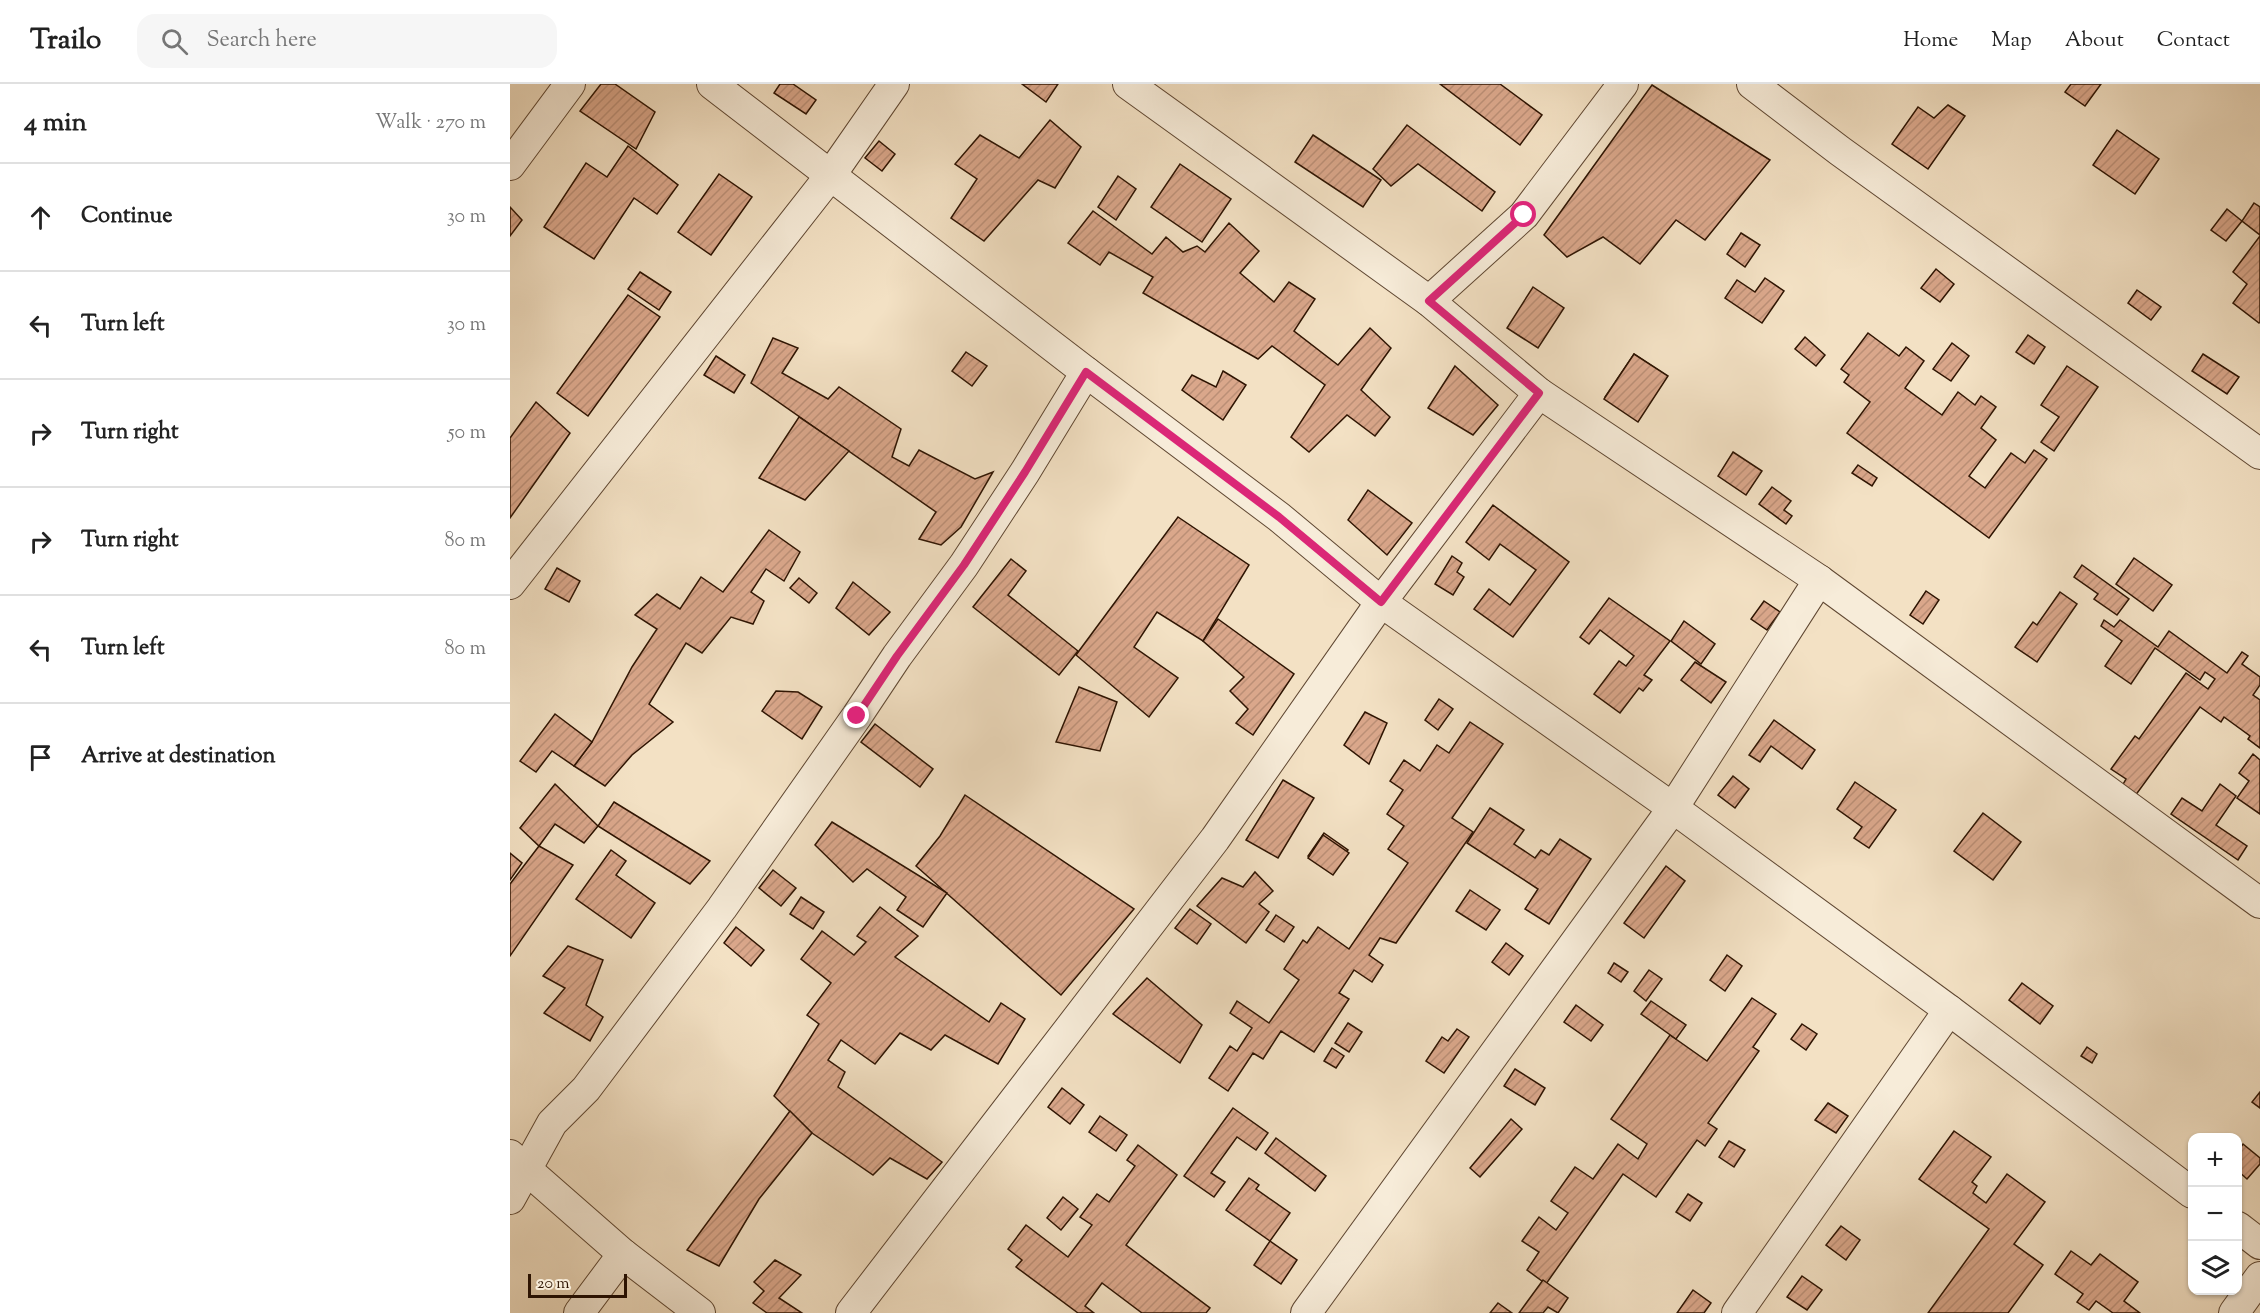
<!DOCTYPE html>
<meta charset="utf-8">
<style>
body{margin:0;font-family:"Sorts Mill Goudy",serif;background:#f6f6f6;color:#222}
.controls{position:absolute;right:18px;bottom:18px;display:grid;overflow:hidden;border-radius:12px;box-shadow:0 2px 4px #0004}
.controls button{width:54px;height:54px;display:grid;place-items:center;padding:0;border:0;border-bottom:2px solid #e0e0e0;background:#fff;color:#222;font:30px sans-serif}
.scale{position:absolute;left:18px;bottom:15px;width:99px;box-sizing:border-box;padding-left:6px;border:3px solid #2e1402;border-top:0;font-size:16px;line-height:21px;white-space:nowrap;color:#2e1402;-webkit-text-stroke:4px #f7ecd9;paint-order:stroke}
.stop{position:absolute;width:18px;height:18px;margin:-14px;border:4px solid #db2777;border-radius:50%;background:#fff}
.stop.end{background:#db2777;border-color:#fff;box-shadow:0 2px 6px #0008}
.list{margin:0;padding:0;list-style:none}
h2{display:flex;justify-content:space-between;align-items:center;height:78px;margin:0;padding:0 24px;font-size:26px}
h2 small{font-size:20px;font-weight:400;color:#767676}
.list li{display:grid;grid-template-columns:39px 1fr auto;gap:18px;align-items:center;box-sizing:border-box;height:108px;padding:0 24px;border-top:2px solid #e0e0e0}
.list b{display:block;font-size:22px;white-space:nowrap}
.list em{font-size:20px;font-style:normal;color:#767676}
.icon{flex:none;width:33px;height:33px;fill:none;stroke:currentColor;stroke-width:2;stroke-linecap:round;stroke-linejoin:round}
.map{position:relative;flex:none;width:1750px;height:1229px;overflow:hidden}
header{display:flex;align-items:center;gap:36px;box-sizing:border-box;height:84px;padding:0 30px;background:#fff;border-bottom:2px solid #e0e0e0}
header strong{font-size:28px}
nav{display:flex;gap:33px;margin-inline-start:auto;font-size:21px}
.search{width:420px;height:54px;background:#f6f6f6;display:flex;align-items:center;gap:15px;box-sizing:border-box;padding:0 21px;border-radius:18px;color:#767676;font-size:22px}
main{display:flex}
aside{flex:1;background:#fff}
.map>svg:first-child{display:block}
</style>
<header>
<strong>Trailo</strong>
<div class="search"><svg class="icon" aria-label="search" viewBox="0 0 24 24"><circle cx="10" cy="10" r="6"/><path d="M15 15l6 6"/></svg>Search here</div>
<nav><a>Home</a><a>Map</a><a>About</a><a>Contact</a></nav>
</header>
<main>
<aside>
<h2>4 min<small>Walk · 270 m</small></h2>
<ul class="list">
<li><svg class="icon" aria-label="ahead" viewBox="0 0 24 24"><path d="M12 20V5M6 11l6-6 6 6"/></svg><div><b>Continue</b></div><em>30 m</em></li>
<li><svg class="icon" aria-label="left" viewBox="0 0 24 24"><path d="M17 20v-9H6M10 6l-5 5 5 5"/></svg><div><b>Turn left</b></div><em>30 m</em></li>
<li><svg class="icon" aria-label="right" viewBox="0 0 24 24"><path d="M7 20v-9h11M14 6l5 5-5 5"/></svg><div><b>Turn right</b></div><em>50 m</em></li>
<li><svg class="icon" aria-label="right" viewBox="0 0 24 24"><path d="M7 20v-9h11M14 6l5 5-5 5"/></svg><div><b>Turn right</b></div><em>80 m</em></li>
<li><svg class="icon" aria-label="left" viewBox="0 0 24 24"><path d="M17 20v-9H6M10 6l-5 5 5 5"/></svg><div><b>Turn left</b></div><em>80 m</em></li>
<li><svg class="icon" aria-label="arrive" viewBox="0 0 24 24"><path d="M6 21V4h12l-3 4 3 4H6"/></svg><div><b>Arrive at destination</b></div></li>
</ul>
</aside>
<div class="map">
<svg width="1750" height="1229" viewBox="0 0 1750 1229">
<defs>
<pattern id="building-hatch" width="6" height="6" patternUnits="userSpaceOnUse" patternTransform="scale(1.5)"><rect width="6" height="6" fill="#daa78b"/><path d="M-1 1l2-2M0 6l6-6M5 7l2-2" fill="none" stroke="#bb8f76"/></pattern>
</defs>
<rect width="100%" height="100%" fill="#f3e1c4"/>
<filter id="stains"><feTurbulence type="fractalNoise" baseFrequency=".00333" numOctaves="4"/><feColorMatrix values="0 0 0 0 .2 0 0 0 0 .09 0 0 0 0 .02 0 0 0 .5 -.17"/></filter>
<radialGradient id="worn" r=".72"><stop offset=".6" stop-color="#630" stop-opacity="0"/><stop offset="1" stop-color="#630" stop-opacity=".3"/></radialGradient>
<g fill="url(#building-hatch)" stroke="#2e1402" stroke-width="1.5">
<polygon points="91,0 105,0 145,28 126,65 70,27"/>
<polygon points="270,0 283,0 306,16 296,30 264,9"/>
<polygon points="512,0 548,0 536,18"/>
<polygon points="930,0 990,0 1032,31 1010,61"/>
<polygon points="1561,0 1591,0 1575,22 1555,8"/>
<polygon points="1142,1 1260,76 1195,156 1166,136 1130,180 1093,153 1057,173 1034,151"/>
<polygon points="1438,21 1455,32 1418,85 1382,60 1408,23 1424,34"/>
<polygon points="540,36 571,63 545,104 528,96 474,157 441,134 467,95 445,80 470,51 509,74"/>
<polygon points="897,41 985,108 972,127 908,80 881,102 863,85"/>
<polygon points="1607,46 1649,75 1625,110 1583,81"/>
<polygon points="803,51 871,96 853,123 785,78"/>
<polygon points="369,57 385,70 372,87 355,74"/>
<polygon points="118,62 168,101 147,130 124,114 84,175 34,143 76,79 97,93"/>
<polygon points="670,80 721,115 692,158 641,123"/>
<polygon points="209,90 242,113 201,171 168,148"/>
<polygon points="608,92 626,105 606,136 588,123"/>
<polygon points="1744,119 1750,123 1750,151 1732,137"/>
<polygon points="0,123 12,136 0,152"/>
<polygon points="1717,125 1732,137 1716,157 1701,146"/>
<polygon points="583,127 642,170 656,153 673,168 687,162 695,168 719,139 749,167 730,189 764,218 779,198 805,215 784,247 828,281 860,244 881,264 851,306 880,333 865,352 837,331 799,368 781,353 815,301 762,262 748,275 633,209 643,193 599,168 590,181 558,159"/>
<polygon points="1231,149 1250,161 1235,183 1217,170"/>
<polygon points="1750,152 1750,238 1749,239 1723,219 1737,200 1723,188"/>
<polygon points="1426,185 1444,200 1430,218 1411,204"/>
<polygon points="130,188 161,208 149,226 118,205"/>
<polygon points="1255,194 1274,207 1252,239 1215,214 1227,196 1245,208"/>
<polygon points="1023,203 1054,224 1028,264 997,244"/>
<polygon points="1627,206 1651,223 1641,236 1618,219"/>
<polygon points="118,211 150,233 78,332 47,309"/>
<polygon points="1358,249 1389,272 1396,263 1414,277 1395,304 1432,331 1448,308 1465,321 1471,312 1486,323 1471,344 1486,356 1459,392 1475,404 1501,369 1515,379 1524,366 1537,375 1479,454 1337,349 1360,318 1334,298 1339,291 1331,285"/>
<polygon points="1518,251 1535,263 1524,280 1506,268"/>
<polygon points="1295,253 1315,271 1306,282 1285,265"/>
<polygon points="263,254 288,264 272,289 318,315 329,303 391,345 382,373 399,382 409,366 465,395 483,388 451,443 431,461 409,455 426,428 241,299"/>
<polygon points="1442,259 1459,272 1441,297 1423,285"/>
<polygon points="456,268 477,282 462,302 442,287"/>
<polygon points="1124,270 1157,292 1129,335 1095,313"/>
<polygon points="1124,270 1158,292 1128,338 1094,315"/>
<polygon points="1693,270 1729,293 1717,310 1682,287"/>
<polygon points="206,272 235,291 224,309 194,291"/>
<polygon points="945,282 988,321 963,351 918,324"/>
<polygon points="1557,282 1588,303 1544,367 1531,358 1549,333 1531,321"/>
<polygon points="713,287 736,301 713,336 672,306 682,291 706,303"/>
<polygon points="26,318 60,349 0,434 0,354"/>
<polygon points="289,333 339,367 295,416 249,394"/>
<polygon points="1223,368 1252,387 1236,411 1208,392"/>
<polygon points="1348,381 1367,394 1362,402 1342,389"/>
<polygon points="1262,403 1281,417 1274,426 1282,432 1276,440 1249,420"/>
<polygon points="858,406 902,439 877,471 838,436"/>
<polygon points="983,421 1059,478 1003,553 964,525 979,505 1000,521 1026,486 990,460 979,476 956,458"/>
<polygon points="668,433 739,481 693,557 647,528 624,563 668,594 639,633 566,571"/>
<polygon points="259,446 290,468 274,497 256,485 241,508 254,517 243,540 221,533 192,569 176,559 139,620 163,638 122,671 95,702 64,682 82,658 122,583 147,545 125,531 147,510 170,525 191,493 213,508"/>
<polygon points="942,472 952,479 947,488 954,493 943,511 925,500"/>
<polygon points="1624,474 1662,501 1643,527 1606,500"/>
<polygon points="501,475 516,487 498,511 568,567 549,591 463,523"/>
<polygon points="1572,481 1619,515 1607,531 1584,515 1588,510 1564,493"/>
<polygon points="47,484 70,497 59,518 35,505"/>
<polygon points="289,494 307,509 299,519 280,504"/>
<polygon points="343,498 380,528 359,551 326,524"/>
<polygon points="1416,507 1429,516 1413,540 1400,531"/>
<polygon points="1550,508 1567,520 1527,578 1505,563 1523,538 1527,541"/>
<polygon points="1099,514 1160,557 1134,591 1142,596 1133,607 1129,604 1110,629 1084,610 1109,577 1116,582 1124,572 1090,546 1079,560 1070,553"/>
<polygon points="1254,517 1270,528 1257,546 1241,535"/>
<polygon points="708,535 784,590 743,651 726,639 738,625 720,607 734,593 693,557"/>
<polygon points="1594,536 1604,543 1610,536 1648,563 1659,547 1717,589 1732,568 1738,572 1732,580 1750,593 1750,601 1743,611 1750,616 1750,664 1738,655 1740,652 1714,633 1711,638 1690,623 1625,712 1612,702 1616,695 1601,685 1625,652 1629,655 1676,589 1698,605 1705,595 1695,588 1690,596 1645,564 1621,600 1595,582 1612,557 1591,542"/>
<polygon points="1174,537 1205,560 1191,580 1161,557"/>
<polygon points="1185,578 1216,598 1201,619 1171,596"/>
<polygon points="569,603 607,618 590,667 546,658"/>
<polygon points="266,607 288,608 312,623 292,655 252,627"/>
<polygon points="929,615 943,625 928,646 915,636"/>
<polygon points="855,628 877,639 859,680 834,661"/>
<polygon points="45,630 82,658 64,682 42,667 26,688 10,677"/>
<polygon points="1264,636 1305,666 1292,685 1261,662 1250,678 1239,671"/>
<polygon points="960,638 993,660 942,734 963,748 886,859 870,854 859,871 873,881 862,898 844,886 829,909 839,915 804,968 771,947 753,975 743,969 718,1007 699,994 720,962 727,967 742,944 720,929 727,917 759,939 789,896 774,885 793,856 797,859 808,843 839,865 898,779 878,765 894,742 877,730 893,706 880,697 894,676 910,687 927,661 939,669"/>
<polygon points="365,640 423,685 410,703 351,658"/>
<polygon points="1743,670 1750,676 1750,730 1727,714 1739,697 1729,689"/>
<polygon points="1223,692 1239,705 1225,724 1208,711"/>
<polygon points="773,696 804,714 768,774 736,756"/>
<polygon points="1345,698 1386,726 1359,764 1344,754 1352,743 1327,725"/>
<polygon points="45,700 88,742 74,759 45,740 29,762 10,744"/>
<polygon points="1710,700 1726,712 1706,741 1737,762 1728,776 1661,730 1672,714 1692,727"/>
<polygon points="455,711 624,825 551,911 406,782 430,752"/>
<polygon points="104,718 200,777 180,800 88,742"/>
<polygon points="980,724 1014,746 1004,760 1025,774 1031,766 1039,771 1050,755 1081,775 1039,840 1015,825 1028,805 957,759"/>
<polygon points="1473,729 1511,758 1483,796 1444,767"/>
<polygon points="322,738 437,809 413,843 387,826 396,813 357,785 343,798 305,761"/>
<polygon points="814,749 838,766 822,788 798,772"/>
<polygon points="813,751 839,769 823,791 798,774"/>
<polygon points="29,762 63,781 0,872 0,800"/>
<polygon points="101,766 116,777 106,791 145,819 121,854 66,815"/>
<polygon points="0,769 12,779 0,796"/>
<polygon points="1156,782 1175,797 1134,854 1114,839"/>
<polygon points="263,786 286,804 271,822 249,804"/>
<polygon points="745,788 763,807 749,820 759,828 736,859 687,822 712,794 733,803"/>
<polygon points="960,806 990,826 976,846 946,827"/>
<polygon points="291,813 314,828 303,845 280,830"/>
<polygon points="370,823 408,852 385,873 479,938 491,919 515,935 488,980 435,951 421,966 390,949 365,980 331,956 318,976 335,988 328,1003 432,1078 417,1095 380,1074 363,1091 302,1049 264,1012 309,940 297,931 321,899 291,875 312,847 344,871 356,858 347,852"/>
<polygon points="680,825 701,840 687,860 665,844"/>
<polygon points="766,831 784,843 774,858 756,846"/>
<polygon points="226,843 254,866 241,882 214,859"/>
<polygon points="996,859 1013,872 999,891 982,878"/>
<polygon points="58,862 93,876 76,921 93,933 80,957 34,929 55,904 33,892"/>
<polygon points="1217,871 1232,882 1215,907 1200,896"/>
<polygon points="1104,879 1118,888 1111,898 1098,889"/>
<polygon points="1139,886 1152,895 1136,917 1124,907"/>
<polygon points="637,894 692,941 670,979 603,930"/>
<polygon points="1512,899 1543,922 1530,940 1499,916"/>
<polygon points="1242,914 1266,930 1243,963 1249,967 1198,1039 1207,1045 1195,1062 1187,1056 1146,1113 1113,1090 1036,1200 1017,1186 1029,1168 1012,1157 1029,1133 1046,1146 1058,1129 1041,1117 1065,1083 1083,1095 1108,1060 1128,1075 1137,1060 1101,1035 1160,951 1197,977"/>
<polygon points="1141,917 1176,941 1166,955 1131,930"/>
<polygon points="1066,921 1093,941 1081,957 1054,938"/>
<polygon points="838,939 852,948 839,968 825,959"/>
<polygon points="1292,940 1307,950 1296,966 1281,955"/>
<polygon points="947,945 959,953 934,989 916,977 932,953 938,957"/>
<polygon points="1577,963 1587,970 1582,979 1571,972"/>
<polygon points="822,964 834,972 826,984 814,977"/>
<polygon points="1005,985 1035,1004 1025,1021 994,1002"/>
<polygon points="552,1004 574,1021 560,1040 538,1023"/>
<polygon points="1750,1008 1750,1024 1742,1018"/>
<polygon points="1318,1019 1338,1032 1326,1049 1305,1036"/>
<polygon points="723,1024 758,1049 746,1066 727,1053 701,1089 715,1098 704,1113 674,1092"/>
<polygon points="280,1027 302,1049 249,1115 209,1182 177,1166"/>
<polygon points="590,1032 617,1051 606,1067 579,1048"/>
<polygon points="1001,1035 1012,1045 970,1093 960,1084"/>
<polygon points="1444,1047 1481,1073 1462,1098 1467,1102 1463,1109 1476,1119 1497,1090 1535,1118 1504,1160 1533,1181 1498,1229 1418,1229 1479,1145 1409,1095"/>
<polygon points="766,1054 816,1092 805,1107 755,1069"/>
<polygon points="1219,1057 1235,1066 1224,1083 1209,1073"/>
<polygon points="1733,1060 1750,1074 1750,1080 1737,1095 1728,1087 1728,1067"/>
<polygon points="628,1061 667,1091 616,1161 700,1224 696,1229 632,1229 592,1199 575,1222 584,1229 568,1229 506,1183 512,1176 498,1165 516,1141 558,1173 582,1141 570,1133 587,1110 599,1118 625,1082 617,1076"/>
<polygon points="739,1094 749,1101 746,1105 780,1129 760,1157 716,1126"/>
<polygon points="1178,1110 1192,1119 1180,1137 1166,1128"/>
<polygon points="553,1113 568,1125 551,1146 537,1134"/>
<polygon points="1331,1142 1350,1156 1336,1176 1316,1161"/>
<polygon points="760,1157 787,1176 771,1200 744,1181"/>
<polygon points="1561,1167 1581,1181 1590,1170 1628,1198 1614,1217 1630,1229 1603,1229 1586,1217 1579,1226 1567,1218 1573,1210 1545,1190"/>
<polygon points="265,1176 291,1191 269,1214 292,1229 257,1229 243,1219 254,1207 244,1198"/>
<polygon points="1292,1192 1312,1206 1297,1226 1277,1213"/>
<polygon points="1033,1196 1058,1214 1048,1229 1038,1223 1033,1229 1009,1229"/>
<polygon points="1183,1206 1201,1219 1194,1229 1167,1229"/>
<polygon points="988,1219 1002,1229 980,1229"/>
</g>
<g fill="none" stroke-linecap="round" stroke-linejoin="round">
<g stroke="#5f4732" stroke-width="32">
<g id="street">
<polyline points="202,0 576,288 769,433 871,518 1163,724 1439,926 1682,1109"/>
<polyline points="618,0 919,217 1029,309 1309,496 1750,819"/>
<polyline points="1242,0 1330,67 1750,370"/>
<polyline points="0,81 60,0"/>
<polyline points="919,217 1014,131 1113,0"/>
<polyline points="0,500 320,92 384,0"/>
<polyline points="0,1071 113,1170 190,1229"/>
<polyline points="0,1115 42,1039 76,1005 212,824 347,632 387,572 454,481 515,388 576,288"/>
<polyline points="1728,1143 1750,1160"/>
<polyline points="69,1229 113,1170"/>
<polyline points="341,1229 705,755 871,518 1029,309"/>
<polyline points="796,1229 1163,724 1309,496"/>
<polyline points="1227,1229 1439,926"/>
<polyline points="1724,1229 1750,1193"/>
</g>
</g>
<use href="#street" stroke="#f7ecd9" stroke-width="30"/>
</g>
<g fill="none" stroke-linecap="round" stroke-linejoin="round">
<polyline stroke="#db2777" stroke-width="8" points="347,632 387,572 454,481 515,388 576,288 769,433 871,518 1029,309 919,217 1014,131"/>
</g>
<rect width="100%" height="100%" filter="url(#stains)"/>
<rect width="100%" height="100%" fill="url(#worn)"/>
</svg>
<div class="controls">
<button>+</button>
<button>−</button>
<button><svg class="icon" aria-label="layers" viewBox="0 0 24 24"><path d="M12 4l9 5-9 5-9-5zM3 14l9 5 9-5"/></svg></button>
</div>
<div class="scale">20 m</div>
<div class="stop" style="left:1014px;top:131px"></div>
<div class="stop end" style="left:347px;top:632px"></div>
</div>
</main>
